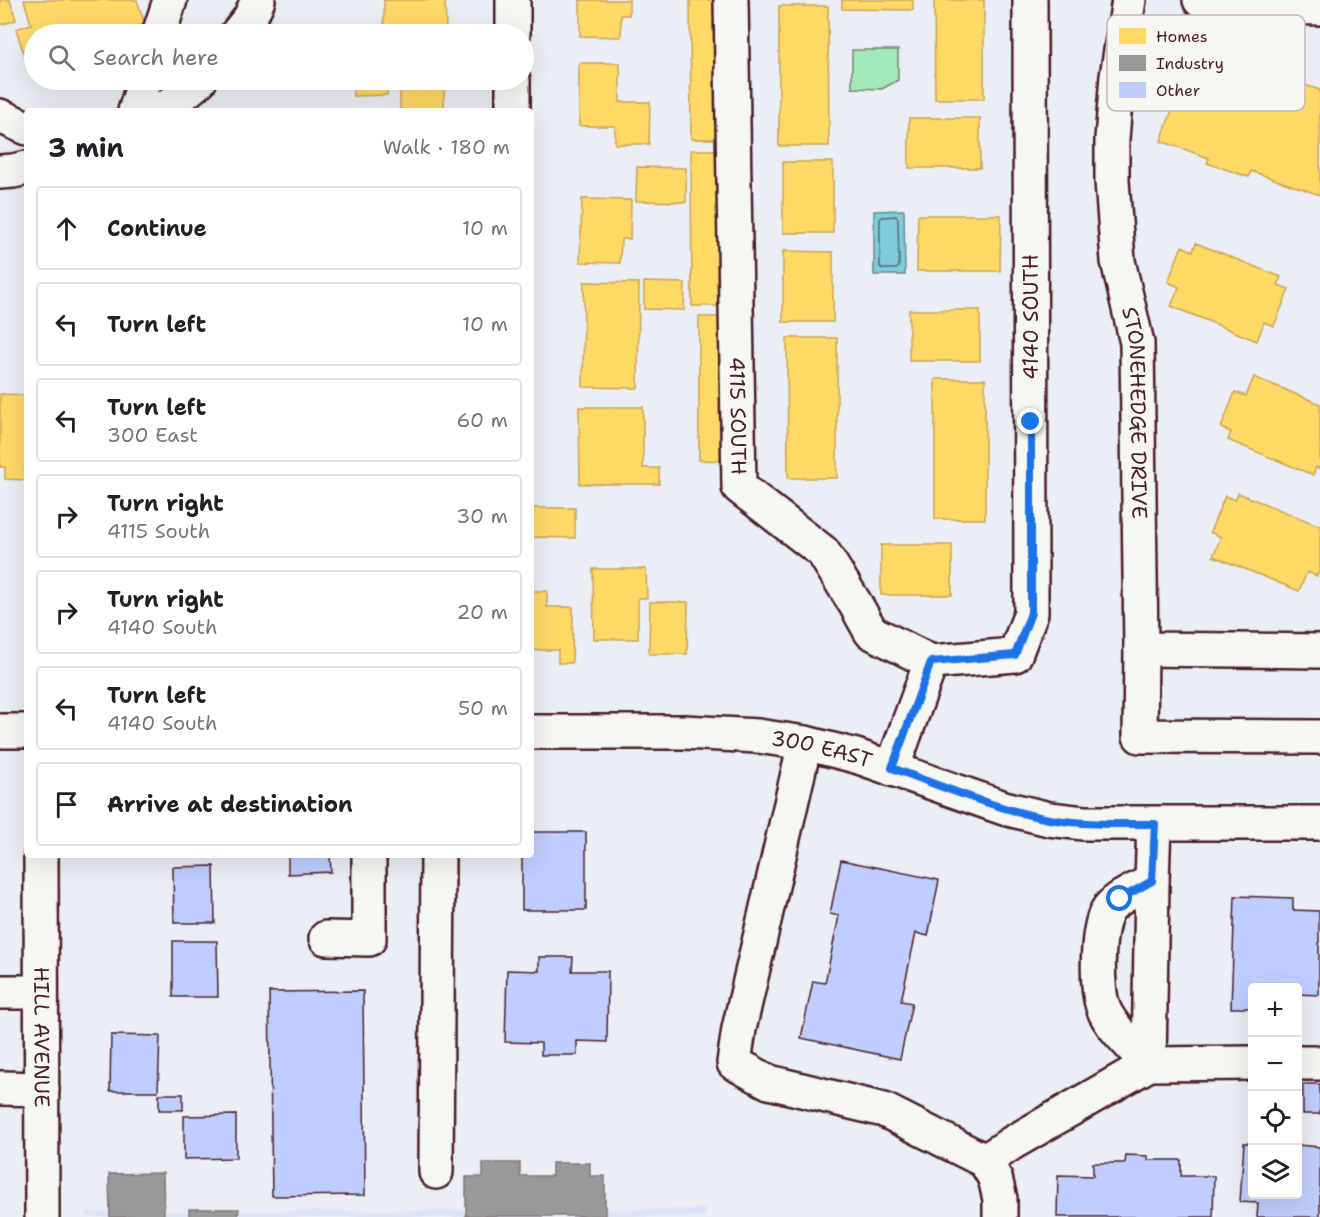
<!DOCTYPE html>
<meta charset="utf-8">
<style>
body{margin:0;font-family:"Shantell Sans",sans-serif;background:#f6f6f6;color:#202124}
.controls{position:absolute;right:18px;bottom:18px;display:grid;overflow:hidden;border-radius:6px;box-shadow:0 6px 24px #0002}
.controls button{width:54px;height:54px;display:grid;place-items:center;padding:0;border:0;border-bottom:2px solid #e0e0e0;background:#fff;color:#202124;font:30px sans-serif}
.stop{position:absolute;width:18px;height:18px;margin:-14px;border:4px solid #1a73e8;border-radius:50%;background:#fff}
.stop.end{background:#1a73e8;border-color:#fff;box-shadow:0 2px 6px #0008}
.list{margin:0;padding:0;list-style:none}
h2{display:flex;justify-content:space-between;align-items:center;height:78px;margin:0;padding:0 24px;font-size:26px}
h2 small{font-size:20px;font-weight:400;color:#757577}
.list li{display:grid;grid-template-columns:39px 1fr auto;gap:18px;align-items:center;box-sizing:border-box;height:84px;margin:0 12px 12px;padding:0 12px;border:2px solid #e0e0e0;border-radius:6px}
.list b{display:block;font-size:22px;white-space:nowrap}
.list p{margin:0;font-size:20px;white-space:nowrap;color:#757577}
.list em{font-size:20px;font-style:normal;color:#757577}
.icon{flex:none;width:33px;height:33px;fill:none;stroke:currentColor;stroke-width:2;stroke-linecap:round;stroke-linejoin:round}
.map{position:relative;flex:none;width:1320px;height:1217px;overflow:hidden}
.search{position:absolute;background:#fff;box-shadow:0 6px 24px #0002;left:24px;top:24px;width:510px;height:66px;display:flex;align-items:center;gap:15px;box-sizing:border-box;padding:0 21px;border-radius:33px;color:#757577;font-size:22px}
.panel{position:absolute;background:#fff;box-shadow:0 6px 24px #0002;left:24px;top:108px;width:510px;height:750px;border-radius:6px}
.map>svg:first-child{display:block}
</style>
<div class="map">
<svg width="1320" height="1217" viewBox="0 0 1320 1217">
<rect width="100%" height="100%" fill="#ebeef4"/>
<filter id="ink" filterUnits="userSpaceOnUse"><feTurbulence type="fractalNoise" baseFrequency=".0167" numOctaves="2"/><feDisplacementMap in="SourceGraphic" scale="12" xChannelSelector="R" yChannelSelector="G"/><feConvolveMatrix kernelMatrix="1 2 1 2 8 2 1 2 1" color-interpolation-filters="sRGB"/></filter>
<g filter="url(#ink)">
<polygon fill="#dee4f7" points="705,1209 705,1217 87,1217 87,1212"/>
<polygon fill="#a0eab9" stroke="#758472" stroke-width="1.5" points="852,50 898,50 898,80 882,89 852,88"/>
<polygon fill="#7fccdd" stroke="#6a8796" stroke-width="1.5" points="904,210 905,275 874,275 874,211"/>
<g fill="#ffd966" stroke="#c9a154" stroke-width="1.5">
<polygon points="0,0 10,0 16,20 0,25"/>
<polygon points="24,0 137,0 145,24 128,29 130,34 34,34 34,58 26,60 16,29 31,24"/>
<polygon points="384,0 445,0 446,29 384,31"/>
<polygon points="580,0 629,0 629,15 621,15 621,37 580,36"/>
<polygon points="690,0 716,0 717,139 691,139"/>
<polygon points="842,0 913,0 913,10 842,9"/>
<polygon points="934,0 984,0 984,99 935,99"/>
<polygon points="779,6 828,6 829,146 779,146"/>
<polygon points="1196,54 1285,84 1287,79 1320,90 1320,195 1251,171 1249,177 1207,163 1209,158 1161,141 1172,110 1164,107 1179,63 1192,68"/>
<polygon points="579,63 620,63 620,102 650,102 649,144 615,144 615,126 579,126"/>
<polygon points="49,80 75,80 51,87"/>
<polygon points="353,80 387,80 387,95 353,96"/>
<rect x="400" y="80" width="44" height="31"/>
<rect x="909" y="118" width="71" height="50"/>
<polygon points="691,150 718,150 719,306 692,306"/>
<rect x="783" y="162" width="50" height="71"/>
<polygon points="637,167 686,168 686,202 636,201"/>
<polygon points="582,199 631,200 630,239 621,239 620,263 580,262"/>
<polygon points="918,215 1001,215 1000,271 917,271"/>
<polygon points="1196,243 1281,277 1278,285 1289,289 1274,326 1264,322 1257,341 1171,306 1179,287 1168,282 1182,246 1193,251"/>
<polygon points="783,251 833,252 833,322 783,322"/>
<polygon points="584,282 639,283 638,388 583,387"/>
<polygon points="644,282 685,283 684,310 644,309"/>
<rect x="909" y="310" width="71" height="51"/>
<polygon points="699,317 726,317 726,461 699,460"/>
<polygon points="787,338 837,338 837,478 788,478"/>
<polygon points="1254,377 1320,404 1320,469 1316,467 1313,475 1228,440 1231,432 1221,428 1235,392 1246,396"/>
<rect x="935" y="379" width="50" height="140"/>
<polygon points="0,394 27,395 27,467 25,467 25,480 5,479 5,467 0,467"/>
<polygon points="579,407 643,407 643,468 659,468 659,484 580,484"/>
<polygon points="1238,493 1320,526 1320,568 1317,576 1307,572 1299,591 1213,556 1221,537 1210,532 1225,496 1235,500"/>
<polygon points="531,508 575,508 575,538 531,537"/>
<rect x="881" y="545" width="71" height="50"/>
<polygon points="593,569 646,569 647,598 638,598 638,639 594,639"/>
<polygon points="531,591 547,591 547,607 573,607 572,663 558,663 558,650 531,650"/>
<polygon points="650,602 688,602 687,654 649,654"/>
</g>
<g fill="#999" stroke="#817478" stroke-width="1.5">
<polygon points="483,1163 520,1163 520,1176 552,1176 552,1163 590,1163 590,1176 605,1176 605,1216 466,1216 466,1177 483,1177"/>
<polygon points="163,1173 164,1217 110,1217 109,1174"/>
<polygon points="189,1209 239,1209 238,1217 189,1217"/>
</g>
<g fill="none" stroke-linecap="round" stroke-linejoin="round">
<polygon stroke="#5f6472" stroke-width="1.5" points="896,216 898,219 899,267 896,269 882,269 880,266 880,219 882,217"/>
</g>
<g fill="#bfcefe" stroke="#4a1f2b" stroke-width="1.5">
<polygon points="531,832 586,832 586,910 522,910 522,855 531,855"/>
<polygon points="288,855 330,855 331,872 288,874"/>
<polygon points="841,860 939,880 928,936 916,933 901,1001 912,1003 900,1059 801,1038 813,981 825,983 839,916 830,914"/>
<polygon points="214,866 215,923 174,923 173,867"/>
<polygon points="1235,896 1293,898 1293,910 1319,911 1319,995 1298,994 1298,988 1252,988 1252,1008 1231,1008"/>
<polygon points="173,941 217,941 218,997 173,997"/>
<polygon points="539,957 573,957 572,971 608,971 607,1042 577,1041 577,1055 541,1055 541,1043 505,1042 507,970 539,971"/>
<polygon points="363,991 365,1195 272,1196 269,992"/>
<polygon points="111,1035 160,1036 158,1091 110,1091"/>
<rect x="1303" y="1084" width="17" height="30"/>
<rect x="159" y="1094" width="24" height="16"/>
<polygon points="236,1115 236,1158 184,1159 184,1116"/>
<polygon points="1244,1143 1252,1143 1252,1194 1298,1194 1298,1145 1320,1147 1320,1217 1257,1217 1258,1203 1240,1202"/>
<polygon points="1126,1155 1148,1156 1148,1160 1181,1160 1181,1176 1214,1176 1213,1217 1057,1217 1058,1175 1093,1176 1093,1163 1125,1163"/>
</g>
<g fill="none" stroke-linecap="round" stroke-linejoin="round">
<g stroke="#4a1f2b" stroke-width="38">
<g id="minor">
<polyline points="513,0 513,34"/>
<path id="s1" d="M731,0L739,487L823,552L856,605L871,632L931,662L892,769"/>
<path id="s2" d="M1129,0L1117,76L1112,139V181L1118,261L1137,343L1141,649L1320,651"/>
<polyline points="1200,0 1255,6 1320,8"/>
<polyline points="159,34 170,0"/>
<polyline points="237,34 250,18 258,0"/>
<polyline points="513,80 513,111"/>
<polyline points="135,111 145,80"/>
<polyline points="159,111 170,105 200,80"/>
<polyline points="0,116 27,128"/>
<polyline points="0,172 13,171 27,168"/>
<polyline points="1141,649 1140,736 1320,737"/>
<polyline points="931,662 1015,655 1031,613 1030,0"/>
<polyline points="0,731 27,731"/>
<path id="s3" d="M531,732H684L758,736L805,743L856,756L1004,808L1049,819L1084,823H1320"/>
<polyline points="805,743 739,1029 734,1063 769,1082 884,1110 985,1161 995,1178 1000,1199 1000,1217"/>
<path id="s4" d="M41,855L42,1217"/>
<polyline points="326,938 369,939 369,855"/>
<polyline points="0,992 41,992"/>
<polyline points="1298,1063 1320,1063"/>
<polyline points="1149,1064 1152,881 1154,824"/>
<path d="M1149,1064C1136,1050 1109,1026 1103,1007C1096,987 1096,925 1109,908C1119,896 1138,889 1152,881"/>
<polyline points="0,1088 42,1089"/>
<polyline points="985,1161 1012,1143 1149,1064 1252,1063"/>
<polyline points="436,1172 438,855"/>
</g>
</g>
<use href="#minor" stroke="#f6f6f2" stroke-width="33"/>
</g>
</g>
<g fill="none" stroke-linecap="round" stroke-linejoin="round" filter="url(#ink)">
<path stroke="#1a73e8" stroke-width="8" d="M1031,422V613L1015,655L931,662L892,768C944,787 995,809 1049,819C1084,825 1119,824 1155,824L1152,881L1120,899"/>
</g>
<g text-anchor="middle" stroke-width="6" stroke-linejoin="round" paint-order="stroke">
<g font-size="21" fill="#4a1f2b" stroke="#f6f6f2">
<text transform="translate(1031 317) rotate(-90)" y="7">4140 SOUTH</text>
<text dy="7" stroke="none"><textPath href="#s2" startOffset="416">STONEHEDGE DRIVE</textPath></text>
<text dy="7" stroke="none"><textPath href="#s1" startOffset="416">4115 SOUTH</textPath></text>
<text dy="7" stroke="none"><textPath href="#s3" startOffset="292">300 EAST</textPath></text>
<text dy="7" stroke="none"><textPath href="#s4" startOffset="182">HILL AVENUE</textPath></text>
</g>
</g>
<rect x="1107" y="15" width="198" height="96" rx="9" fill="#f6f6f2" stroke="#c2b6b6" stroke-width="1.5"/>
<rect x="1119" y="28" width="27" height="16" fill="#ffd966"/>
<rect x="1119" y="55" width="27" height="16" fill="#999"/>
<rect x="1119" y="82" width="27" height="16" fill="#bfcefe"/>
<g font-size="16" fill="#4a1f2b">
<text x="1156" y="42">Homes</text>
<text x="1156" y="69">Industry</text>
<text x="1156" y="96">Other</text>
</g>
</svg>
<div class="controls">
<button>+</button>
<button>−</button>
<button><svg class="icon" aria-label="locate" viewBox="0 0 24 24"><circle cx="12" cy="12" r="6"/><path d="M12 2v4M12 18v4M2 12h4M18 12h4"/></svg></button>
<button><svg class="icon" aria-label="layers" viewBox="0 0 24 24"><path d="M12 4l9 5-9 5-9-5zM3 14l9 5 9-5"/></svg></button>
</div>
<div class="stop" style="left:1120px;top:899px"></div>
<div class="stop end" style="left:1031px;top:422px"></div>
<div class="search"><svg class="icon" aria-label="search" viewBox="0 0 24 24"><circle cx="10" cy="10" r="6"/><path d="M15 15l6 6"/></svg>Search here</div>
<section class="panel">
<h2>3 min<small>Walk · 180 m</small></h2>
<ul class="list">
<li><svg class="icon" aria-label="ahead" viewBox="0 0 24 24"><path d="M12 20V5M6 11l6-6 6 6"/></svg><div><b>Continue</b></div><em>10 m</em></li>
<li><svg class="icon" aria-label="left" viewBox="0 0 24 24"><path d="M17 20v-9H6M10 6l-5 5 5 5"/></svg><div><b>Turn left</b></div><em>10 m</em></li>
<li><svg class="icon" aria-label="left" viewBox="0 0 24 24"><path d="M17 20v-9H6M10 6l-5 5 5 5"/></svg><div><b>Turn left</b><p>300 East</p></div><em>60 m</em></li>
<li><svg class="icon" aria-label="right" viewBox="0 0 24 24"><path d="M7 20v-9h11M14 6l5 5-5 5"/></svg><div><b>Turn right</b><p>4115 South</p></div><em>30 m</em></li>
<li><svg class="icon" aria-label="right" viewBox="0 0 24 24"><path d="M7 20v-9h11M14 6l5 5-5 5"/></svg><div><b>Turn right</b><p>4140 South</p></div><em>20 m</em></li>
<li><svg class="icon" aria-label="left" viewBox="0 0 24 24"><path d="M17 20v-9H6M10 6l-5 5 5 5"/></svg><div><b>Turn left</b><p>4140 South</p></div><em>50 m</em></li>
<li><svg class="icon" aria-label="arrive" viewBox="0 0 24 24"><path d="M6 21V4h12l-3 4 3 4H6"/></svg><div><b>Arrive at destination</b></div></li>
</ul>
</section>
</div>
